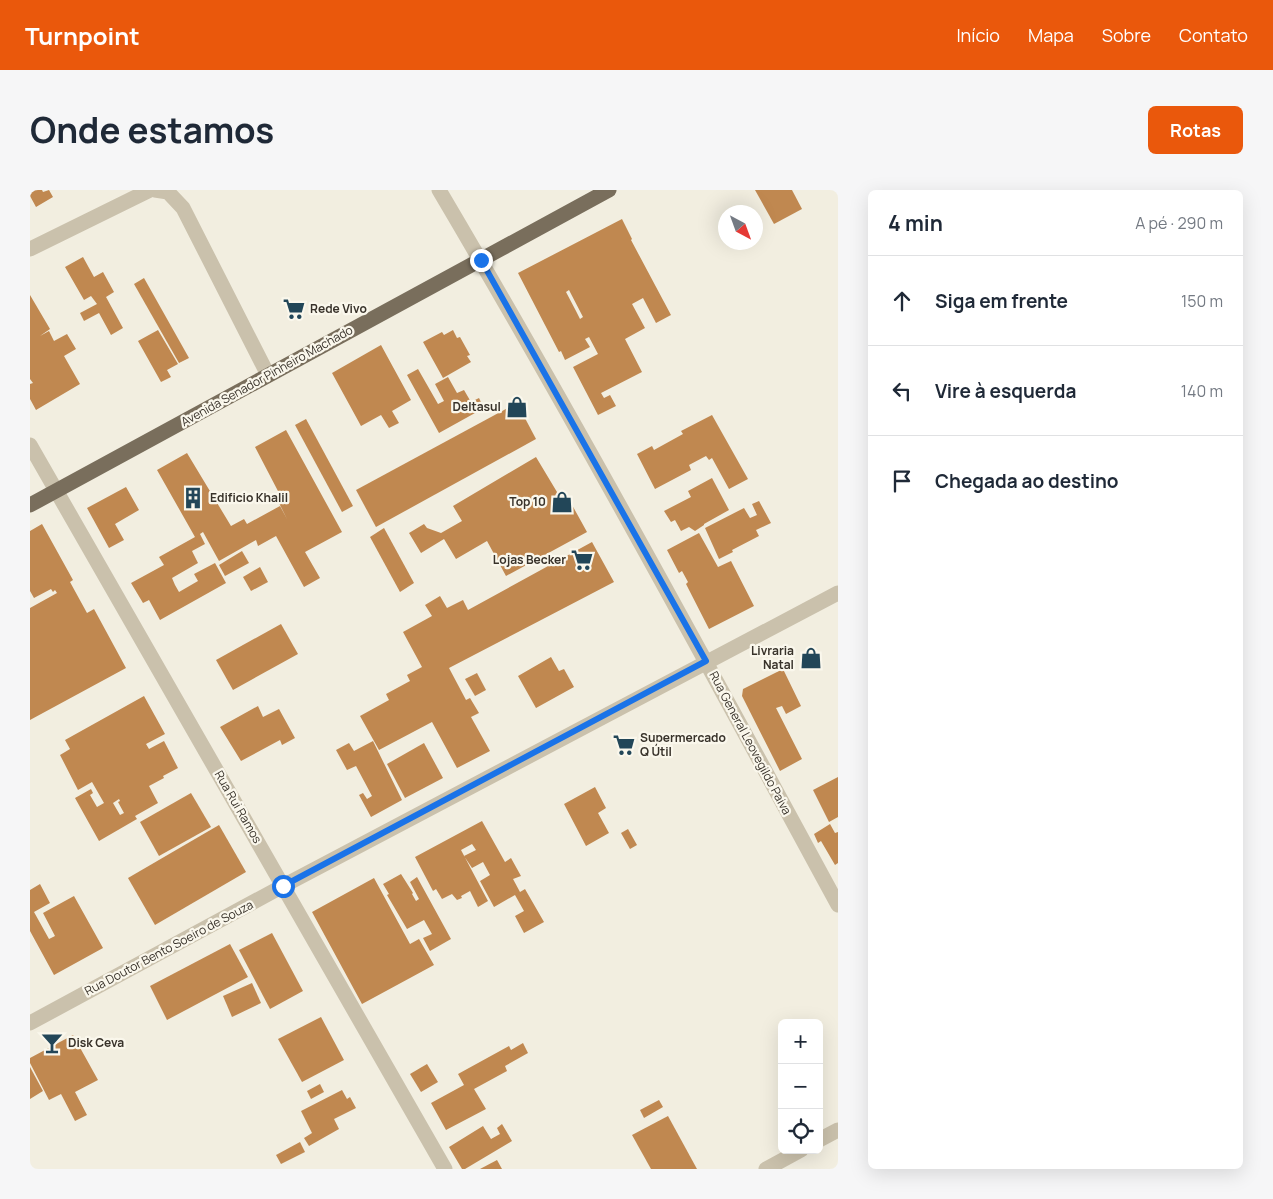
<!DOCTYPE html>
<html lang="pt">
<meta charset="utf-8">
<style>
body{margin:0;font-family:Manrope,sans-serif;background:#f6f6f7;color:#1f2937}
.controls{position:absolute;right:15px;bottom:15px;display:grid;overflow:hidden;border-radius:8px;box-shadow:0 5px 20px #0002}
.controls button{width:45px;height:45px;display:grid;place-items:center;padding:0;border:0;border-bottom:1px solid #e0e1e3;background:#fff;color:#1f2937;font:25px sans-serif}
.compass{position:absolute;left:688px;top:15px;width:45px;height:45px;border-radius:50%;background:#fff;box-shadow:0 5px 20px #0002;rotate:139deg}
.stop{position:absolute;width:15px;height:15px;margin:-11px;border:4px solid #1a73e8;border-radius:50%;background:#fff}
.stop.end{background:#1a73e8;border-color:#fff;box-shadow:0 1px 5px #0008}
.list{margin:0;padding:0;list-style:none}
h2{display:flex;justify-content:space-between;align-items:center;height:65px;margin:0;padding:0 20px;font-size:21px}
h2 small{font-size:16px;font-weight:400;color:#747a83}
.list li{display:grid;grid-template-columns:32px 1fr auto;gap:15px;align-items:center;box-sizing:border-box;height:90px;padding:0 20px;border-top:1px solid #e0e1e3}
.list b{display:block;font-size:19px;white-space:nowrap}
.list em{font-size:16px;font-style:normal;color:#747a83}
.icon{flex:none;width:28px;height:28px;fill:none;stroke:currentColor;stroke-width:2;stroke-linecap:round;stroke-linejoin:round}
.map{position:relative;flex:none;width:808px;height:979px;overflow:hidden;border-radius:8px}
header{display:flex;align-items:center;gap:30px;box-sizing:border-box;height:70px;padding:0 25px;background:#ea580c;color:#fff}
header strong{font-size:24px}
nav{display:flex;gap:28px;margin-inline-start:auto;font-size:18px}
.intro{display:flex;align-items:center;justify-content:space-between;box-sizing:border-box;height:120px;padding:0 30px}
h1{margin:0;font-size:35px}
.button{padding:12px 22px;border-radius:8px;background:#ea580c;color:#fff;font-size:18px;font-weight:700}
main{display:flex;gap:30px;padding:0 30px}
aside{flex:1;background:#fff;border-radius:8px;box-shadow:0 5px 20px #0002}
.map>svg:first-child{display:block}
</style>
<header>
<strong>Turnpoint</strong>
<nav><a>Início</a><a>Mapa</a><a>Sobre</a><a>Contato</a></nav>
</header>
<div class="intro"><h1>Onde estamos</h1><a class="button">Rotas</a></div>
<main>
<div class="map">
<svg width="808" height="979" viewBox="0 0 808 979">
<rect width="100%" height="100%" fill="#f2eee0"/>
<g fill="#c08850" fill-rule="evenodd">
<polygon points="0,0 12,0 13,2 19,0 23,7 6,17 0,6"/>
<polygon points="725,0 762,0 772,19 744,34"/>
<path d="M592,29L602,49L601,50L641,125L626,133L613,108L602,114L615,138L595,149L612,182L571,203L574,208L580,205L586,216L568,225L543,177L568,164L559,147L555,149L560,157L535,170L531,161L529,162L488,83ZM539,100L553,127L550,129L546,121L536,102Z"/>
<polygon points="53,67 64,87 73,82 84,102 76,107 93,138 81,145 69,123 54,131 50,123 67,114 61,106 54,110 35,77"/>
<polygon points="114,88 159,168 149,173 104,94"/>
<polygon points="0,105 20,139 10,146 19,141 24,151 37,144 46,159 34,166 50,194 6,220 0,209 0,194 3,193 0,189"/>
<polygon points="128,140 148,174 137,180 141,187 131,192 108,151"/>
<polygon points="423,140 427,148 430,147 440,165 437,166 441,172 413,188 393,152 412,142 414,145"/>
<polygon points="351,155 381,210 362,221 369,233 359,238 351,225 331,236 302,183"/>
<polygon points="388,179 408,214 414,211 405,194 418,187 427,203 434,200 441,212 449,208 454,218 409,243 377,185"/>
<polygon points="487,213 506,249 346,337 326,300"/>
<polygon points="682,225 718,289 699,299 682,268 679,270 676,266 659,275 661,280 625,299 607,264 622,256 624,260 653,244 651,241"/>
<polygon points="276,229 323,316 312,322 265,235"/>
<polygon points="256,240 312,342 275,362 290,388 274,397 246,346 228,356 226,350 189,371 173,342 170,344 175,354 162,361 168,373 142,388 145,395 149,402 168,391 164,384 185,373 196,393 130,430 119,410 113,413 101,393 134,375 129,367 165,347 127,280 157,263 201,336 214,329 217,334 250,316 257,329 245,305 249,303 225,257"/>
<polygon points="506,267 530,307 536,304 557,342 476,386 457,351 426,369 414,349 391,363 379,343 394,334 397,338 411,343 432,331 423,316"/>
<polygon points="682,288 699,320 674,334 674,335 665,341 659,337 651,341 645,330 641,332 634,321 661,307 658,301"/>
<polygon points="96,297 109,320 85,334 94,350 79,358 57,318"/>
<polygon points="729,311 741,333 726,340 729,346 702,360 703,362 689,369 675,338 714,318 720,328 727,325 722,314"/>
<polygon points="12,334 43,390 40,392 57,423 64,419 96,478 0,530 0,418 27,403 25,400 23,402 21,399 4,408 0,401 0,341"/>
<polygon points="354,338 384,393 370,402 340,347"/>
<polygon points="669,343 688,377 701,371 724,416 679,439 656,394 658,392 652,381 649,383 637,360"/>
<polygon points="562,352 584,392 419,478 436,510 440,508 449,523 441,527 460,561 427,578 402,532 349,560 330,526 359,510 356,504 380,491 377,485 392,477 373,442 402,426 395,415 410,406 417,418 433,410 438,420"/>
<polygon points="212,361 219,373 195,386 189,375"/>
<polygon points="230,377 238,392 221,401 213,387"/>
<polygon points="251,434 268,464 203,500 186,470"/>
<polygon points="521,467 529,481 534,479 544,497 506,518 488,486"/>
<polygon points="753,479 771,516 756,524 752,516 746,518 772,569 750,581 712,506 713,499"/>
<polygon points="447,483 456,500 445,506 435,489"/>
<path d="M114,506L135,544L116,554L119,559L134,551L148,578L133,586L134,588L119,596L128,613L105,626L107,629L69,651L45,608L61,599L63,603L60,605L67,617L74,613L62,592L48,600L30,565L40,559L35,550ZM89,609L90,611L88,612L94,623L90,625L83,613Z"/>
<polygon points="228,516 233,527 249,519 265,548 252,555 250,550 211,571 190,537"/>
<polygon points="343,551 372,610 341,627 329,605 333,603 337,609 342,606 326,576 317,580 306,560 319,553 324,561"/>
<polygon points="394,553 413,588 375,608 357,574"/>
<polygon points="808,587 808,627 799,632 783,600"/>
<polygon points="565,597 576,618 568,623 579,643 556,656 534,614"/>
<polygon points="161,603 181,637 129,666 110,632"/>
<polygon points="452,631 475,672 481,668 491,686 483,689 490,702 495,699 514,732 494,743 485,726 494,721 485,705 464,717 450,691 460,685 453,672 442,678 434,666 446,660 442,654 431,660 458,711 448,717 440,701 431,706 432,708 427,710 422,704 412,709 406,699 403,701 385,667"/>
<polygon points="800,634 805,643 808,642 808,673 805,675 791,651 788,653 784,644"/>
<polygon points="189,635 216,682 125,735 98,688"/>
<polygon points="598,639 607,655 600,659 591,643"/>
<polygon points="371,684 383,703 382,704 386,711 389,709 380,692 387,687 421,749 400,761 393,748 402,744 394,730 377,739 357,705 359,704 353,694"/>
<polygon points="344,688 380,754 389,749 404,775 332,814 282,722"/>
<polygon points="10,694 20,713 4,722 19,749 25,746 13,723 44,706 73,758 24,785 0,741 0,700"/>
<polygon points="242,743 273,801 240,819 209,760"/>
<polygon points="200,754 218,787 137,830 120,796"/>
<polygon points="222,793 231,813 202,827 193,806"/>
<polygon points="291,827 314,870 272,892 248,849"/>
<polygon points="43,845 68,890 45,902 57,925 45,931 31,904 19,910 0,873 0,868"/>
<polygon points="493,853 498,863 475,876 477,881 444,899 456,919 416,940 401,913 434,895 428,884 479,856 481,860"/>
<polygon points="397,874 408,892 391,902 380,884"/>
<polygon points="0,877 13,901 0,909"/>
<polygon points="290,894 294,902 281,909 277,901"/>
<polygon points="312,900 317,909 320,907 326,918 304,929 309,939 279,956 274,948 282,943 271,921"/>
<polygon points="629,910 633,917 614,928 610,920"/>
<polygon points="638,926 667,979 621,979 602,945"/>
<polygon points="472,934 482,951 435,979 432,979 419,957 453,936 461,949 470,944 467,938"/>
<polygon points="270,952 275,962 251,974 246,965"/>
<polygon points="467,970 472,979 450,979"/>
</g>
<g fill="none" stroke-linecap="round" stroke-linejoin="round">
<g stroke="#cac1ac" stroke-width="15">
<polyline points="125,0 138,2 153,18 238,185"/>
<path d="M409,0C548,235 678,475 808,715"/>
<polyline points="0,59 120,0"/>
<polyline points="0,255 415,979"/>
<polyline points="0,833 253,696 808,403"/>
<polyline points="789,950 808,940"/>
<polyline points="736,979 771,960"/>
</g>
<polyline stroke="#796e5c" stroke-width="15" points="0,315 579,0"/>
</g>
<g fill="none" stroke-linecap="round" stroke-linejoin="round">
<polyline stroke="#1a73e8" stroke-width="6" points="253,696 676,471 451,70"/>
</g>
<defs>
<g id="supermarket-bare" transform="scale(1.725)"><path d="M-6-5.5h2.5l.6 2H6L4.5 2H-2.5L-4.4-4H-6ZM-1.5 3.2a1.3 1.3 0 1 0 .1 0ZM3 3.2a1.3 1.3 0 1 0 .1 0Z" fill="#224658" stroke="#faf7ec" stroke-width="2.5" paint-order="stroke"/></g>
<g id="shop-bare" transform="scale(1.725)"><path d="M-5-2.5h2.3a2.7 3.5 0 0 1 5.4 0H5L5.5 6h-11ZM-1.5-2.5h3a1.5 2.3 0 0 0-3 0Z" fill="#224658" stroke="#faf7ec" stroke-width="2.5" paint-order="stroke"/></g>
<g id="building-bare" transform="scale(1.725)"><path d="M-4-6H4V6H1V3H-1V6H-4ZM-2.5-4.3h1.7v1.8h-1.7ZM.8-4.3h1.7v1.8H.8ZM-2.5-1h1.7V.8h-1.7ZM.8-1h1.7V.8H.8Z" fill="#224658" stroke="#faf7ec" stroke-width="2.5" paint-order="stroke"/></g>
<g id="bar-bare" transform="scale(1.725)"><path d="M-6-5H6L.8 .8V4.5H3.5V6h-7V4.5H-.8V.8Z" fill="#224658" stroke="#faf7ec" stroke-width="2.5" paint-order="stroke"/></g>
</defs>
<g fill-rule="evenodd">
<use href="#supermarket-bare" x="264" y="119"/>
<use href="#shop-bare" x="487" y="217"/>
<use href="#building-bare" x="163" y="308"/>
<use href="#shop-bare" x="532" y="312"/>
<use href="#supermarket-bare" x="552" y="370"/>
<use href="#shop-bare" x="781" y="468"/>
<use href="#supermarket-bare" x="594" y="555"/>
<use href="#bar-bare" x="22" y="853"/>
</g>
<g text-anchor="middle" stroke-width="4.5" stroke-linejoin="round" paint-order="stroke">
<g font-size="12" font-weight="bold" fill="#38322a" stroke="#faf7ec" text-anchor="start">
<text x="280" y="123">Rede Vivo</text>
<text x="471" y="221" text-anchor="end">Deltasul</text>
<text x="180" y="312">Edificio Khalil</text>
<text x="516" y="316" text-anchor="end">Top 10</text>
<text x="536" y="374" text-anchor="end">Lojas Becker</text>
<text x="764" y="465" text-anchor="end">Livraria<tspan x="764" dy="14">Natal</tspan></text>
<text x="610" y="552">Supermercado<tspan x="610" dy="14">Q Útil</tspan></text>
<text x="38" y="857">Disk Ceva</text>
</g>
<g font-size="12" fill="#38322a" stroke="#faf7ec">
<text transform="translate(237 186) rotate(-29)" y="4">Avenida Senador Pinheiro Machado</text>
<text transform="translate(720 553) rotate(62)" y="4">Rua General Leovegildo Paiva</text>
<text transform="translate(208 617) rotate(60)" y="4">Rua Rui Ramos</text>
<text transform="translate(139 758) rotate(-28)" y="4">Rua Doutor Bento Soeiro de Souza</text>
</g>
</g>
</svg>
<div class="controls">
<button>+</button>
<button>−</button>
<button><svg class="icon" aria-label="locate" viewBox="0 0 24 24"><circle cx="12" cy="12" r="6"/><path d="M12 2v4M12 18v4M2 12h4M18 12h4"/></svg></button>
</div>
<svg class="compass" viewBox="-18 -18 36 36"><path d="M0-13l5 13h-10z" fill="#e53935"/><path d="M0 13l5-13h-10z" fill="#747a83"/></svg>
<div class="stop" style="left:253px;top:696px"></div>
<div class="stop end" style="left:451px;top:70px"></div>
</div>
<aside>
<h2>4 min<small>A pé · 290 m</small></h2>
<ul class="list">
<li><svg class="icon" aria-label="ahead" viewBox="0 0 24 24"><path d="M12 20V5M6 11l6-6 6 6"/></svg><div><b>Siga em frente</b></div><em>150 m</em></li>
<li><svg class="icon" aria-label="left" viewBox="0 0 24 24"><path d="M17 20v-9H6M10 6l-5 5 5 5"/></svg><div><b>Vire à esquerda</b></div><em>140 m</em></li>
<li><svg class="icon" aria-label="arrive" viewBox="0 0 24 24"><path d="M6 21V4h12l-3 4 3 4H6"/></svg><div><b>Chegada ao destino</b></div></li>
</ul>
</aside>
</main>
